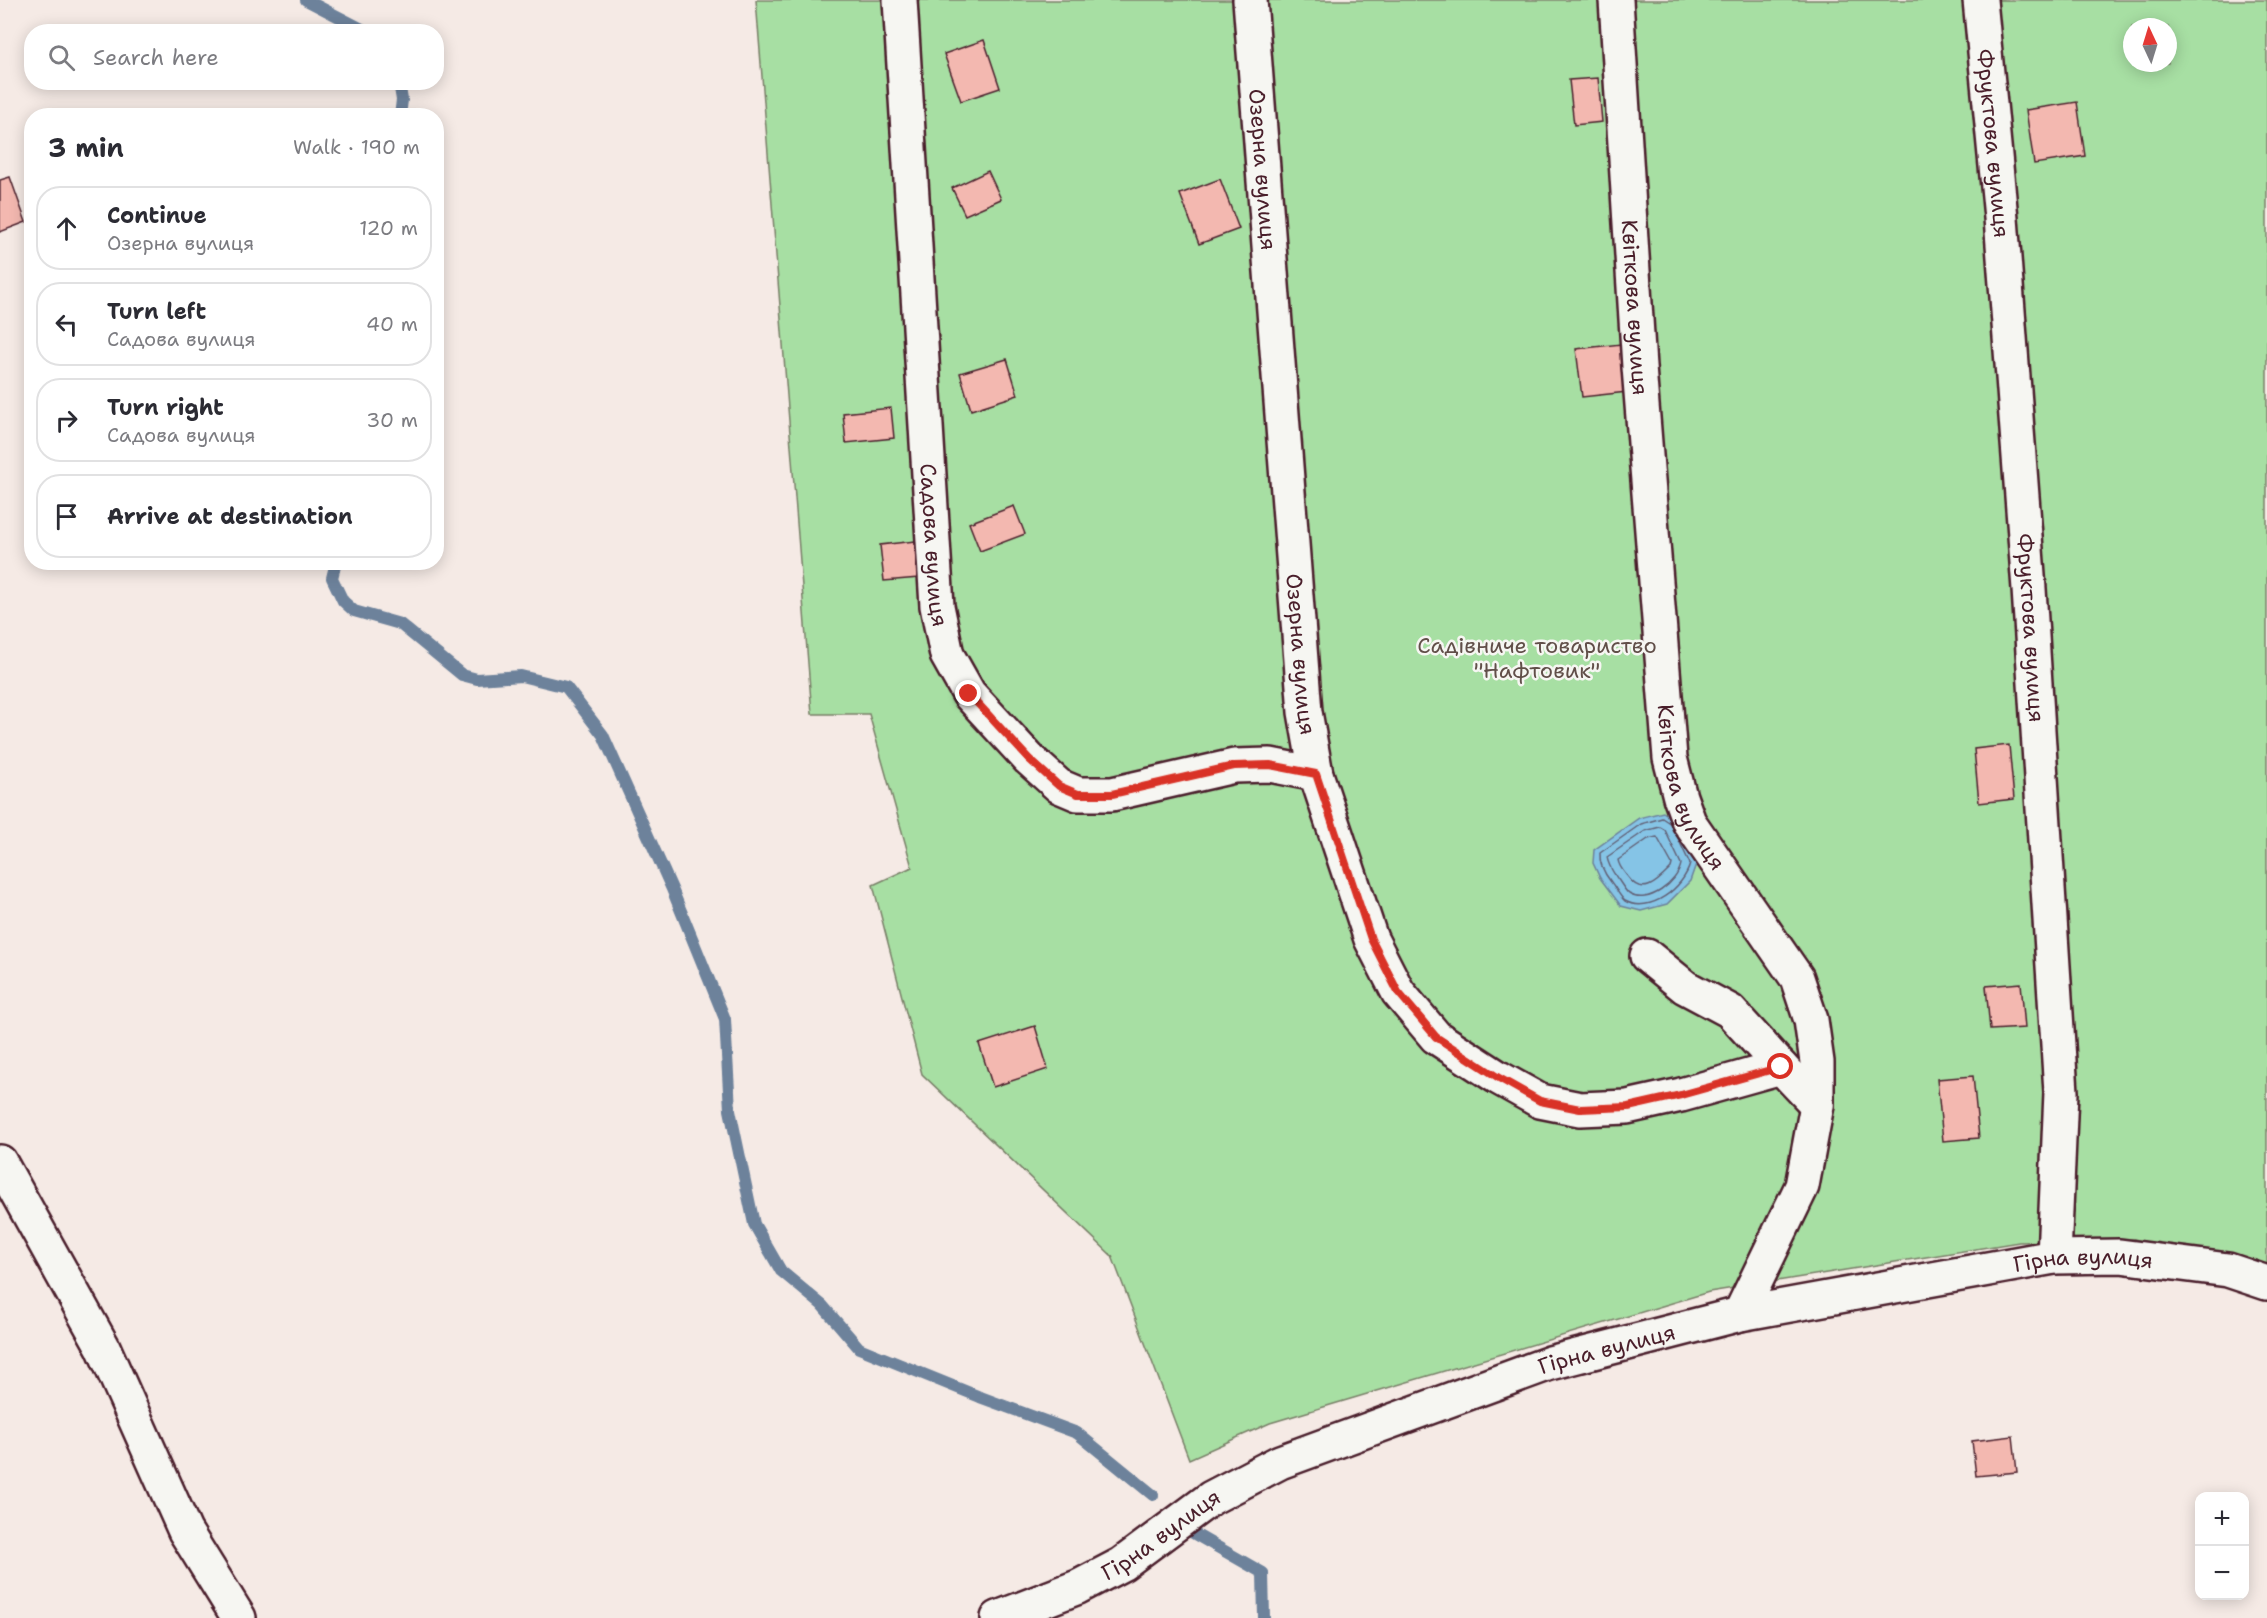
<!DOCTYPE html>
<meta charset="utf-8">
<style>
body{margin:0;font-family:"Shantell Sans",sans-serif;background:#f2f2f3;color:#2b2b33}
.controls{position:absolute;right:18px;bottom:18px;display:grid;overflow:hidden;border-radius:12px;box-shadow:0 3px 15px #0003}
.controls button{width:54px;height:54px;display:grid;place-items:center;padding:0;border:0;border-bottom:2px solid #e1e1e2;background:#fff;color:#2b2b33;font:30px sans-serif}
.compass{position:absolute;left:2123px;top:18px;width:54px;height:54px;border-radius:50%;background:#fff;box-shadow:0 3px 15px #0003;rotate:356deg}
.stop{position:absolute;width:18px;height:18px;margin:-14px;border:4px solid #d93025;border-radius:50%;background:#fff}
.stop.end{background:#d93025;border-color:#fff;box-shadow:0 2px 6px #0008}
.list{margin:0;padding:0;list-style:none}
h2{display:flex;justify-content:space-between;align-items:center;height:78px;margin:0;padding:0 24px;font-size:26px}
h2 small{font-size:20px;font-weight:400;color:#7c7c81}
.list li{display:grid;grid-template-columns:39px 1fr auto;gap:18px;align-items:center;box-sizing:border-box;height:84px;margin:0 12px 12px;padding:0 12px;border:2px solid #e1e1e2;border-radius:24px}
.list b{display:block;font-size:22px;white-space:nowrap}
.list p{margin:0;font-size:20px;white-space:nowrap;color:#7c7c81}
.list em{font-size:20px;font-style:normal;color:#7c7c81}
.icon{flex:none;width:33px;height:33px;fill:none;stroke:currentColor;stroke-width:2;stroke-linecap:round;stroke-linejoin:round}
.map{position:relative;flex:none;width:2267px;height:1618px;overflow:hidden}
.search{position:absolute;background:#fff;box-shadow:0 3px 15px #0003;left:24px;top:24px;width:420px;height:66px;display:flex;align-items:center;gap:15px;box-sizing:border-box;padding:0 21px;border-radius:24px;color:#7c7c81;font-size:22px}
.panel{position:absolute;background:#fff;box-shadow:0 3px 15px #0003;left:24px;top:108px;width:420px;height:462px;border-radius:24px}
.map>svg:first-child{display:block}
</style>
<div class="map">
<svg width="2267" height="1618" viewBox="0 0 2267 1618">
<rect width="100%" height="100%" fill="#f5eae5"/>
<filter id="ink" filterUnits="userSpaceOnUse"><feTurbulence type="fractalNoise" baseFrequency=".0167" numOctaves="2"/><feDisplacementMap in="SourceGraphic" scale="12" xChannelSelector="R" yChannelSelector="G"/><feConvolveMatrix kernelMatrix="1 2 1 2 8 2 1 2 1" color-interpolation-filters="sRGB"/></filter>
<g filter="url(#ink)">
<path fill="#a7dfa3" stroke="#787f67" stroke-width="1.5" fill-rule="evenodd" d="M756,0H2267V1269L2134,1239L2019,1242L1709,1292L1270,1423L1189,1459L1112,1256L922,1074L873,885L912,867L869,714H812ZM2132,27H2168V63H2132Z"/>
<polygon fill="#85c4e6" stroke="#6d829b" stroke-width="1.5" points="1663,812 1675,820 1696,864 1690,881 1667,904 1641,911 1621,906 1600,878 1593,863 1594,850 1639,818"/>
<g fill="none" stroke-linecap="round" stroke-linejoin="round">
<g stroke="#626176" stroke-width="1.5">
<path d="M1671,824L1662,818L1641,824L1600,853C1599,864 1604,873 1611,882C1615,887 1620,897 1625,901C1650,915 1684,887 1690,864L1676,834"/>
<path d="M1660,827L1665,830L1681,864C1678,882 1648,906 1629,894C1625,891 1621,883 1617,878C1613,872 1608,865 1607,857L1645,831Z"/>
<path d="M1657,837L1672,864L1671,868C1658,881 1643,898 1628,877C1624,872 1619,867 1618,860L1648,839Z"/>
</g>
<g stroke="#6d829b" stroke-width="12">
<polyline points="306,0 368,32"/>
<polyline points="399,82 402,100 400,116"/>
<polyline points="336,562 332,578 343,601 354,611 400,624 462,675 477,679 521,676 566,687 603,735 672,889 725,1019 730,1110 754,1224 781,1271 822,1305 859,1348 980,1397 1077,1433 1153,1495"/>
<polyline points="1186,1529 1263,1573 1264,1618"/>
</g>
</g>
<g fill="#f3b8b0" stroke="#4a1f2b" stroke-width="1.5">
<polygon points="984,40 1000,88 961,101 944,54"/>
<polygon points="1598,78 1602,122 1574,125 1569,80"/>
<polygon points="2077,102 2085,156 2034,164 2026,110"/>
<polygon points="988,171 1001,199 965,215 952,188"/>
<polygon points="10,177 26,222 0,232 0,180"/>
<polygon points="1220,179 1239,229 1199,244 1180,194"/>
<polygon points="1621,344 1627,392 1582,397 1576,349"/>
<polygon points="1007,359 1018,395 971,410 960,373"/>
<polygon points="891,408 894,438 846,443 843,413"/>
<polygon points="1014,506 1025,534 980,551 969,523"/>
<polygon points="915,541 919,578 884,581 880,545"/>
<polygon points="2009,745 2014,799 1979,803 1974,749"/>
<polygon points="2021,983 2025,1028 1990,1030 1986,986"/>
<polygon points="1035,1026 1048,1069 993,1087 979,1044"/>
<polygon points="1973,1076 1979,1138 1943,1141 1937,1079"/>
<polygon points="2013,1436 2017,1472 1976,1476 1972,1441"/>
</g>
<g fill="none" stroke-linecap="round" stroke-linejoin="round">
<g stroke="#4a1f2b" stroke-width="38">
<g id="minor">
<path id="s1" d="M900,0L937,606L947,655L969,694L1029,759L1059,786L1078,794H1112L1234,766L1270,765L1316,774"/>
<path id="s2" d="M1250,0L1305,712L1316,774L1371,939L1398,992L1436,1037L1499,1078L1540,1101L1580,1109L1627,1107L1681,1095L1781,1067L1817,1105"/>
<path id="s3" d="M1616,0L1639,367L1670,758L1680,797L1689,822L1797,978L1811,1020L1817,1062V1105L1802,1186L1740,1314"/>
<path id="s4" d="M1980,0L2001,218L2029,589L2061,1092L2054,1257"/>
<polyline points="1647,956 1685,987 1730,1011 1781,1067"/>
<polyline points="0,1162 103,1347 185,1531 239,1618"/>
<path id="s5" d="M998,1618L1078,1587L1122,1564L1211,1498L1280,1462L1550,1363L1740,1314L2054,1257L2120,1256L2228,1270L2267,1283"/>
</g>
</g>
<use href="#minor" stroke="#f6f6f2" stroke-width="33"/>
</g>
</g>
<g fill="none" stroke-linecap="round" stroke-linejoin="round" filter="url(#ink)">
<polyline stroke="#d93025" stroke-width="8" points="969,694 1029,759 1059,786 1078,794 1112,794 1234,766 1270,765 1316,774 1371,939 1398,992 1436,1037 1499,1078 1540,1101 1580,1109 1628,1107 1681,1095 1781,1067"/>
</g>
<g text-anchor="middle" stroke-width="5" stroke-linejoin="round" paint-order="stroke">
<g font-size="22" fill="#4a1f2b" stroke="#f6f6f2">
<text dy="8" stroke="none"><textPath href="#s4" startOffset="144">Фруктова вулиця</textPath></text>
<text dy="8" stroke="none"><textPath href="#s2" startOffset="170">Озерна вулиця</textPath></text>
<text dy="8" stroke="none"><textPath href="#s3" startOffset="308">Квіткова вулиця</textPath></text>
<text dy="8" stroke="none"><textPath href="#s1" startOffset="546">Садова вулиця</textPath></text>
<text dy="8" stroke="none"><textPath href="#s4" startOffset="630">Фруктова вулиця</textPath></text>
<text dy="8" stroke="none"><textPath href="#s2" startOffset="656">Озерна вулиця</textPath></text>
<text dy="8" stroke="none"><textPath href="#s3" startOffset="794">Квіткова вулиця</textPath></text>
<text dy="8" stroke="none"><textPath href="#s5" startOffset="1156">Гірна вулиця</textPath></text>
<text dy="8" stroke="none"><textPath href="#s5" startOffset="670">Гірна вулиця</textPath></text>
<text dy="8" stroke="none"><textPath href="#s5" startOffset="184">Гірна вулиця</textPath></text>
</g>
<g font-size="22" fill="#614f49" stroke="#f6f6f2">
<text x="1537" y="653">Садівниче товариство<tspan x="1537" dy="25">"Нафтовик"</tspan></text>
</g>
</g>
</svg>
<div class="controls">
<button>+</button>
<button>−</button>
</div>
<svg class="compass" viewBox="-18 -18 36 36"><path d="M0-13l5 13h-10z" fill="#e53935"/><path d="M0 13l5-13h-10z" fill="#7c7c81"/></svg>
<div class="stop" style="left:1781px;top:1067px"></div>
<div class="stop end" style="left:969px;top:694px"></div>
<div class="search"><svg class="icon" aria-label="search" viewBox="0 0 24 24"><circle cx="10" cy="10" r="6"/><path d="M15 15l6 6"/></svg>Search here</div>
<section class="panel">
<h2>3 min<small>Walk · 190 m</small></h2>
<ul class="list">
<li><svg class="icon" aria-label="ahead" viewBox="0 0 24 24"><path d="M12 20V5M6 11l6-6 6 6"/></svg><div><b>Continue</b><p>Озерна вулиця</p></div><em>120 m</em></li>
<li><svg class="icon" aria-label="left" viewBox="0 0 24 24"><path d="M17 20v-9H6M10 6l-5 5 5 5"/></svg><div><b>Turn left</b><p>Садова вулиця</p></div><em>40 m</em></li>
<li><svg class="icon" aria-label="right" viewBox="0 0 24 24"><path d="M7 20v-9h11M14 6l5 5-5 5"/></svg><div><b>Turn right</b><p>Садова вулиця</p></div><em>30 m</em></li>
<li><svg class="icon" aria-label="arrive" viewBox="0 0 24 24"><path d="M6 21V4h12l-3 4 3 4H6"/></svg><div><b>Arrive at destination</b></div></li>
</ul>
</section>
</div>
